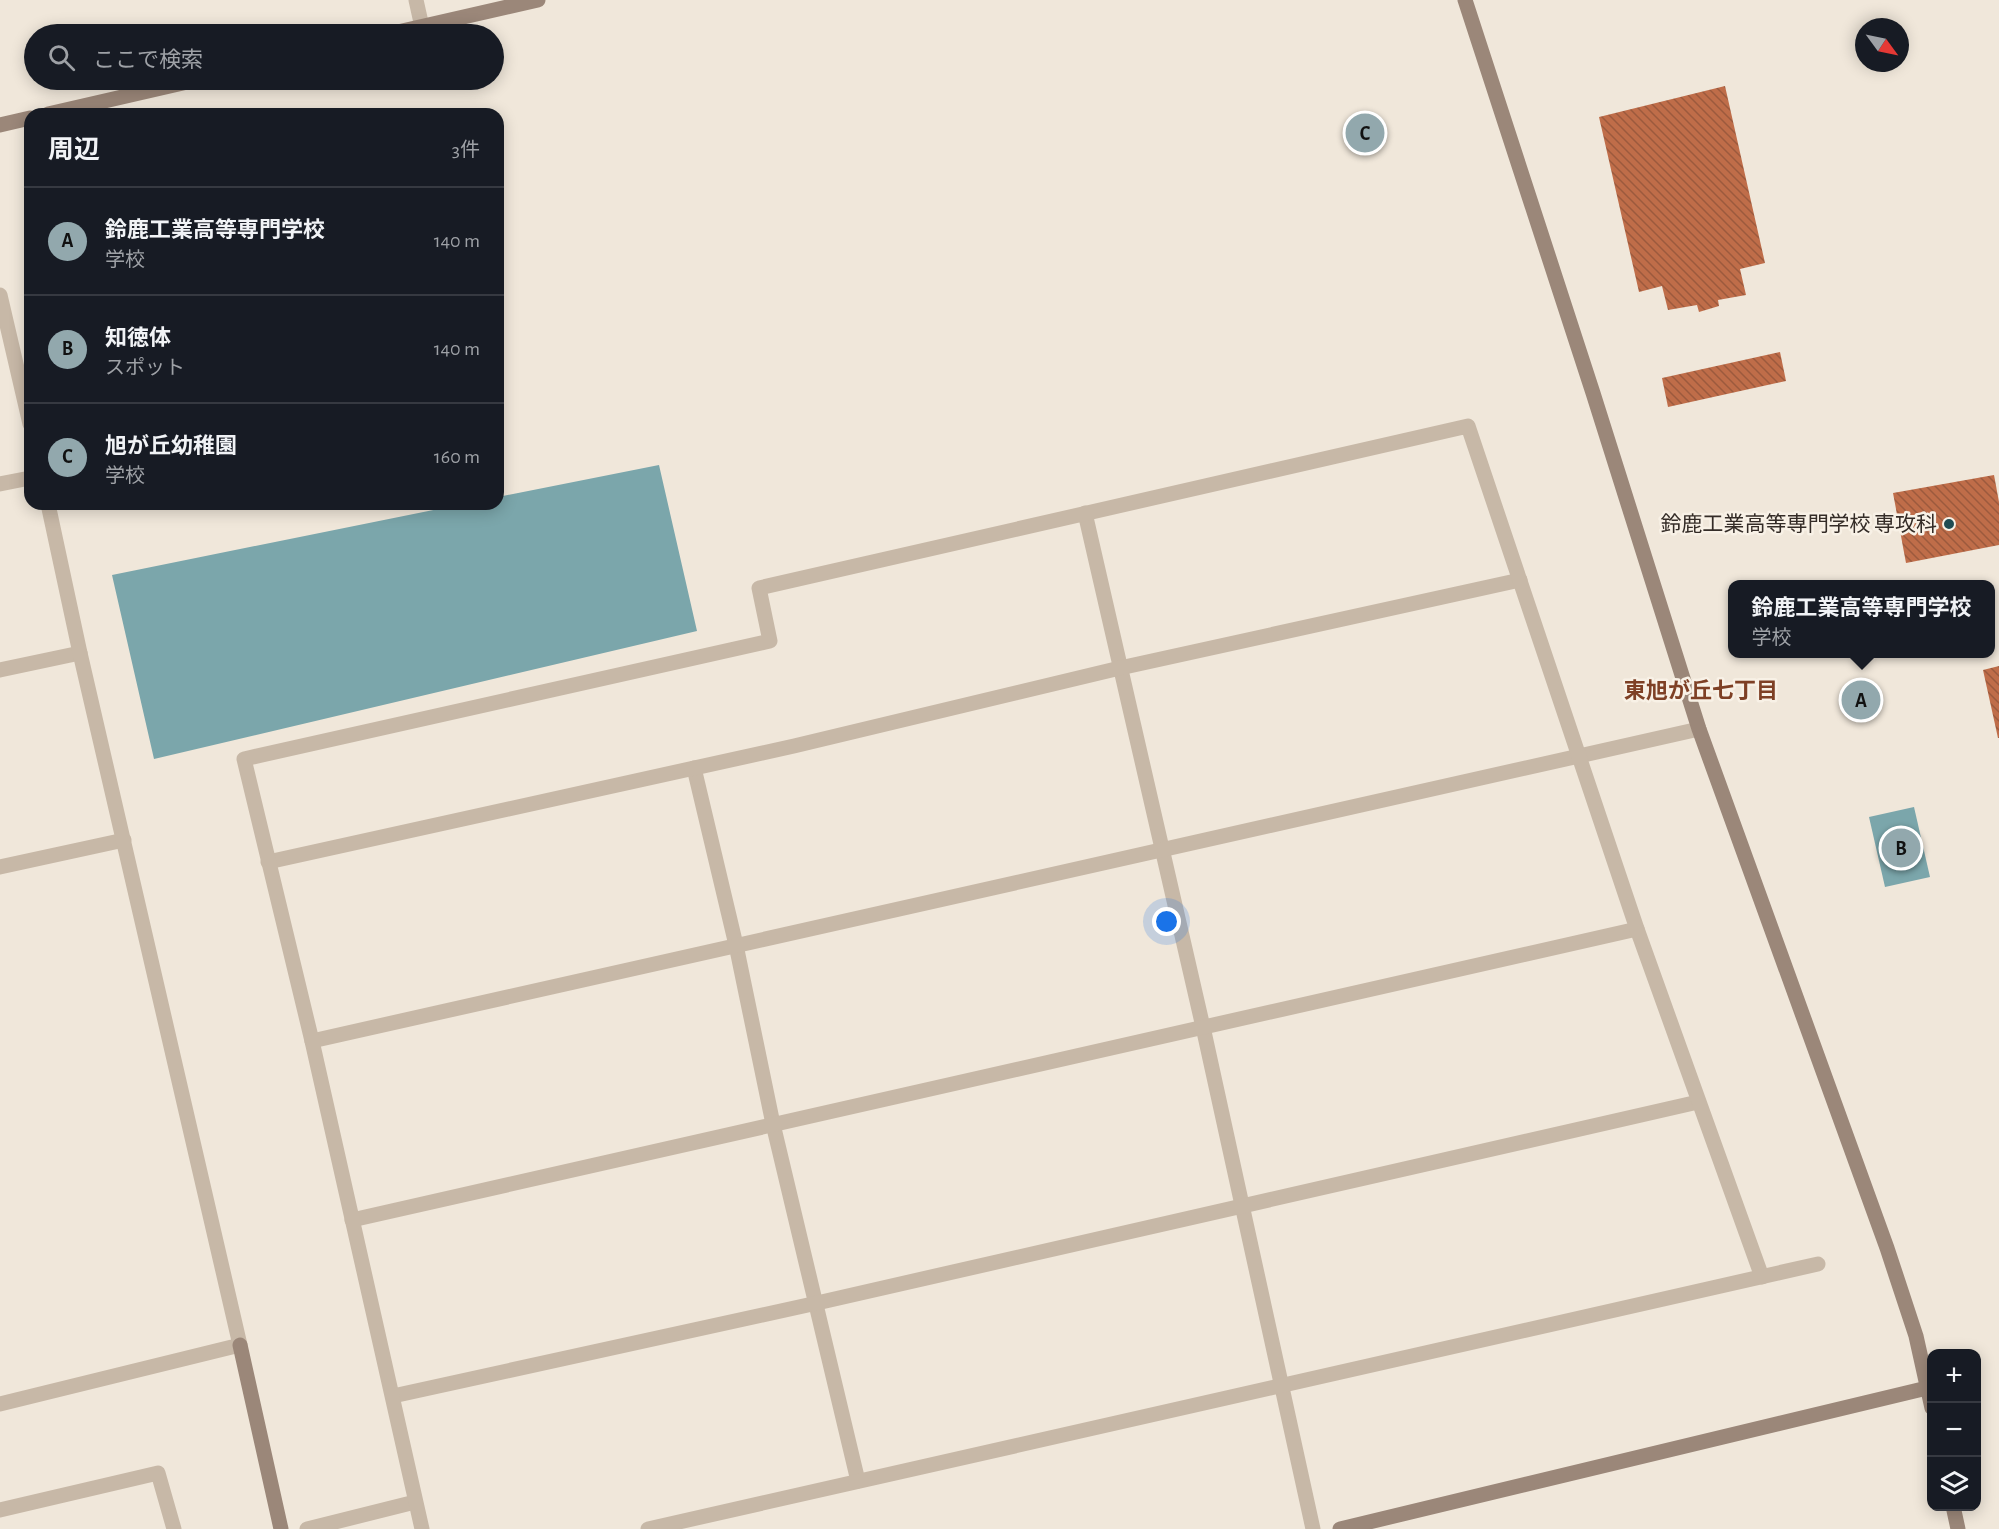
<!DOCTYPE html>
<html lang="ja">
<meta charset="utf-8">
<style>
body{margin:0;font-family:"Alegreya Sans","Noto Sans JP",sans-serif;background:#242831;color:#f1f3f6}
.controls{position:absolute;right:18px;bottom:18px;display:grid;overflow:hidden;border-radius:12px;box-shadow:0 3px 15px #0003}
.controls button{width:54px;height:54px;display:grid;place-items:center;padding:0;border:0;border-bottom:2px solid #363941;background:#171b24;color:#f1f3f6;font:30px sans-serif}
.compass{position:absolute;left:1855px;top:18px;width:54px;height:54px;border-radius:50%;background:#171b24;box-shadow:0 3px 15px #0003;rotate:123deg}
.you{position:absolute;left:1167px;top:922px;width:21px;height:21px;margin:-15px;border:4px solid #fff;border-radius:50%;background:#1a73e8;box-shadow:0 0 0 9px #1a73e833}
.badge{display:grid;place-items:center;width:39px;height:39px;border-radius:50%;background:#92a8ad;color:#111;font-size:20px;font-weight:700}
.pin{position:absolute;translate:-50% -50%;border:3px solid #fff;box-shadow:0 2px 6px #0006}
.popup{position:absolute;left:1728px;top:580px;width:267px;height:78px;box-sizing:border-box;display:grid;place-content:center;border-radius:12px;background:#171b24;filter:drop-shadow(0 2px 4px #0005);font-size:20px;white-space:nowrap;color:#9ea1a6}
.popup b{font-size:22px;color:#f1f3f6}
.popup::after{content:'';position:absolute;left:50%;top:100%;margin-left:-12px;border:12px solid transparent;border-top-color:#171b24}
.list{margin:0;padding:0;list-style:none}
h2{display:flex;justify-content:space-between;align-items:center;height:78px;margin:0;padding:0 24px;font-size:26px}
h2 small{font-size:20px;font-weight:400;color:#9ea1a6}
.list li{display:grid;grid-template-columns:39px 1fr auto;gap:18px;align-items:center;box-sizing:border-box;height:108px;padding:0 24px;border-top:2px solid #363941}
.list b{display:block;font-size:22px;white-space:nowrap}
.list p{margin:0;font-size:20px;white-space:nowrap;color:#9ea1a6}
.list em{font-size:20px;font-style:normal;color:#9ea1a6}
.icon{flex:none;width:33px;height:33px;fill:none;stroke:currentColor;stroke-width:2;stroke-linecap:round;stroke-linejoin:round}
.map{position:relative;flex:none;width:1999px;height:1529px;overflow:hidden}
.search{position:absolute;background:#171b24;box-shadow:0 3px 15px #0003;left:24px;top:24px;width:480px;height:66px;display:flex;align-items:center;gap:15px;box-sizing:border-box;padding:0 21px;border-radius:33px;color:#9ea1a6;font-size:22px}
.panel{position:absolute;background:#171b24;box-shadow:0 3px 15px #0003;left:24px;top:108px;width:480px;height:402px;border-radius:18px}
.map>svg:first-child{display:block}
</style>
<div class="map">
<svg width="1999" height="1529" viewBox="0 0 1999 1529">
<defs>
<pattern id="building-back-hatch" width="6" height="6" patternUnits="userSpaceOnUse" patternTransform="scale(1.5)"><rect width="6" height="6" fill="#bf6d49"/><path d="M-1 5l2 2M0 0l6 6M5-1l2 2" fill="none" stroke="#9c5a3d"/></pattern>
</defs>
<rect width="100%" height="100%" fill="#f0e7da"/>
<g fill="#7ba6ab">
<polygon points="659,465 697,631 154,759 112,575 463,504 498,504 498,497"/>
<polygon points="1914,807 1930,877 1885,887 1869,817"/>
</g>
<g fill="url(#building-back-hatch)">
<polygon points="1725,86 1765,263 1740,269 1746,295 1718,300 1719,306 1699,312 1697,305 1668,310 1662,286 1639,292 1599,117"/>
<polygon points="1780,352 1786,381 1668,407 1662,378"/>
<polygon points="1994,475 1999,502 1999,545 1906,563 1893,493"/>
<polygon points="1999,666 1999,738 1998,738 1983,670"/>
</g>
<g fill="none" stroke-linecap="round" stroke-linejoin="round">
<g stroke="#c7b8a7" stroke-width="15">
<polyline points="416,0 422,27"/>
<polyline points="0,295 30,424"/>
<polyline points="0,484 30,478"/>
<polyline points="1085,513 1203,1027 1313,1529"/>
<polyline points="0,670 80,653"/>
<polyline points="694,768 736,945 773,1124 858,1481"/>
<polyline points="268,862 794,746 1120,668 1520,580"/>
<polyline points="0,867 124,840"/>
<polyline points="312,1041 1699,729"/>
<polyline points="352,1220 1637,929"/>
<polyline points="393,1396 817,1303 1698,1102"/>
<polyline points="0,1404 240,1345 80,653 48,504"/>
<polyline points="0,1510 158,1473 174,1529"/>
<polyline points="307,1529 415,1502"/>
<polyline points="422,1529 312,1041 244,759 770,641 759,588 1468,426 1637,929 1762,1277"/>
<polyline points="648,1529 1818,1264"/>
</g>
<g stroke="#9b8779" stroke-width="15">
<polyline points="1465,0 1593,393 1699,729 1887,1248 1916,1336 1932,1408"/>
<polyline points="389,34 538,0"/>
<polyline points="48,114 196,80"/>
<polyline points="0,125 30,118"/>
<polyline points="240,1345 281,1529"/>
<polyline points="1953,1506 1958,1529"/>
<polyline points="1340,1529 1927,1388"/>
</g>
</g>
<circle fill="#1f4c53" stroke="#f8f1e6" stroke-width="2" cx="1949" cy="524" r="6"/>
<g text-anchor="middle" stroke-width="5" stroke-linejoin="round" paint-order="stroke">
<g font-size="21" fill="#342c27" stroke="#f8f1e6" text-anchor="end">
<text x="1937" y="531">鈴鹿工業高等専門学校 専攻科</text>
</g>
<g font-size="22" font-weight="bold" fill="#7e4025" stroke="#f8f1e6">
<text x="1701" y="698">東旭が丘七丁目</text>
</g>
</g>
</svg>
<div class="controls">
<button>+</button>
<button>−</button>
<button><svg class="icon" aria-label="layers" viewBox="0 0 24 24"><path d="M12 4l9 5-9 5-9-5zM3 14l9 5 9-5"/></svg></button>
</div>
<svg class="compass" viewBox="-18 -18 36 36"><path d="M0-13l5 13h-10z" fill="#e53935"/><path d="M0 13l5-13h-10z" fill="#9ea1a6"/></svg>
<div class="you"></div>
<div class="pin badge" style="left:1861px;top:700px">A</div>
<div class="popup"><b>鈴鹿工業高等専門学校</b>学校</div>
<div class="pin badge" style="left:1901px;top:848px">B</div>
<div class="pin badge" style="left:1365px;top:133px">C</div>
<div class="search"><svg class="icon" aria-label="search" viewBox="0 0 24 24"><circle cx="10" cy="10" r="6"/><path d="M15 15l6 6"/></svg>ここで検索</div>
<section class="panel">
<h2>周辺<small>3件</small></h2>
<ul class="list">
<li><span class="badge">A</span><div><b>鈴鹿工業高等専門学校</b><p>学校</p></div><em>140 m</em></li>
<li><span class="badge">B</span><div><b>知徳体</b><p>スポット</p></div><em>140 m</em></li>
<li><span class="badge">C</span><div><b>旭が丘幼稚園</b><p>学校</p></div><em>160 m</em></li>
</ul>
</section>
</div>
